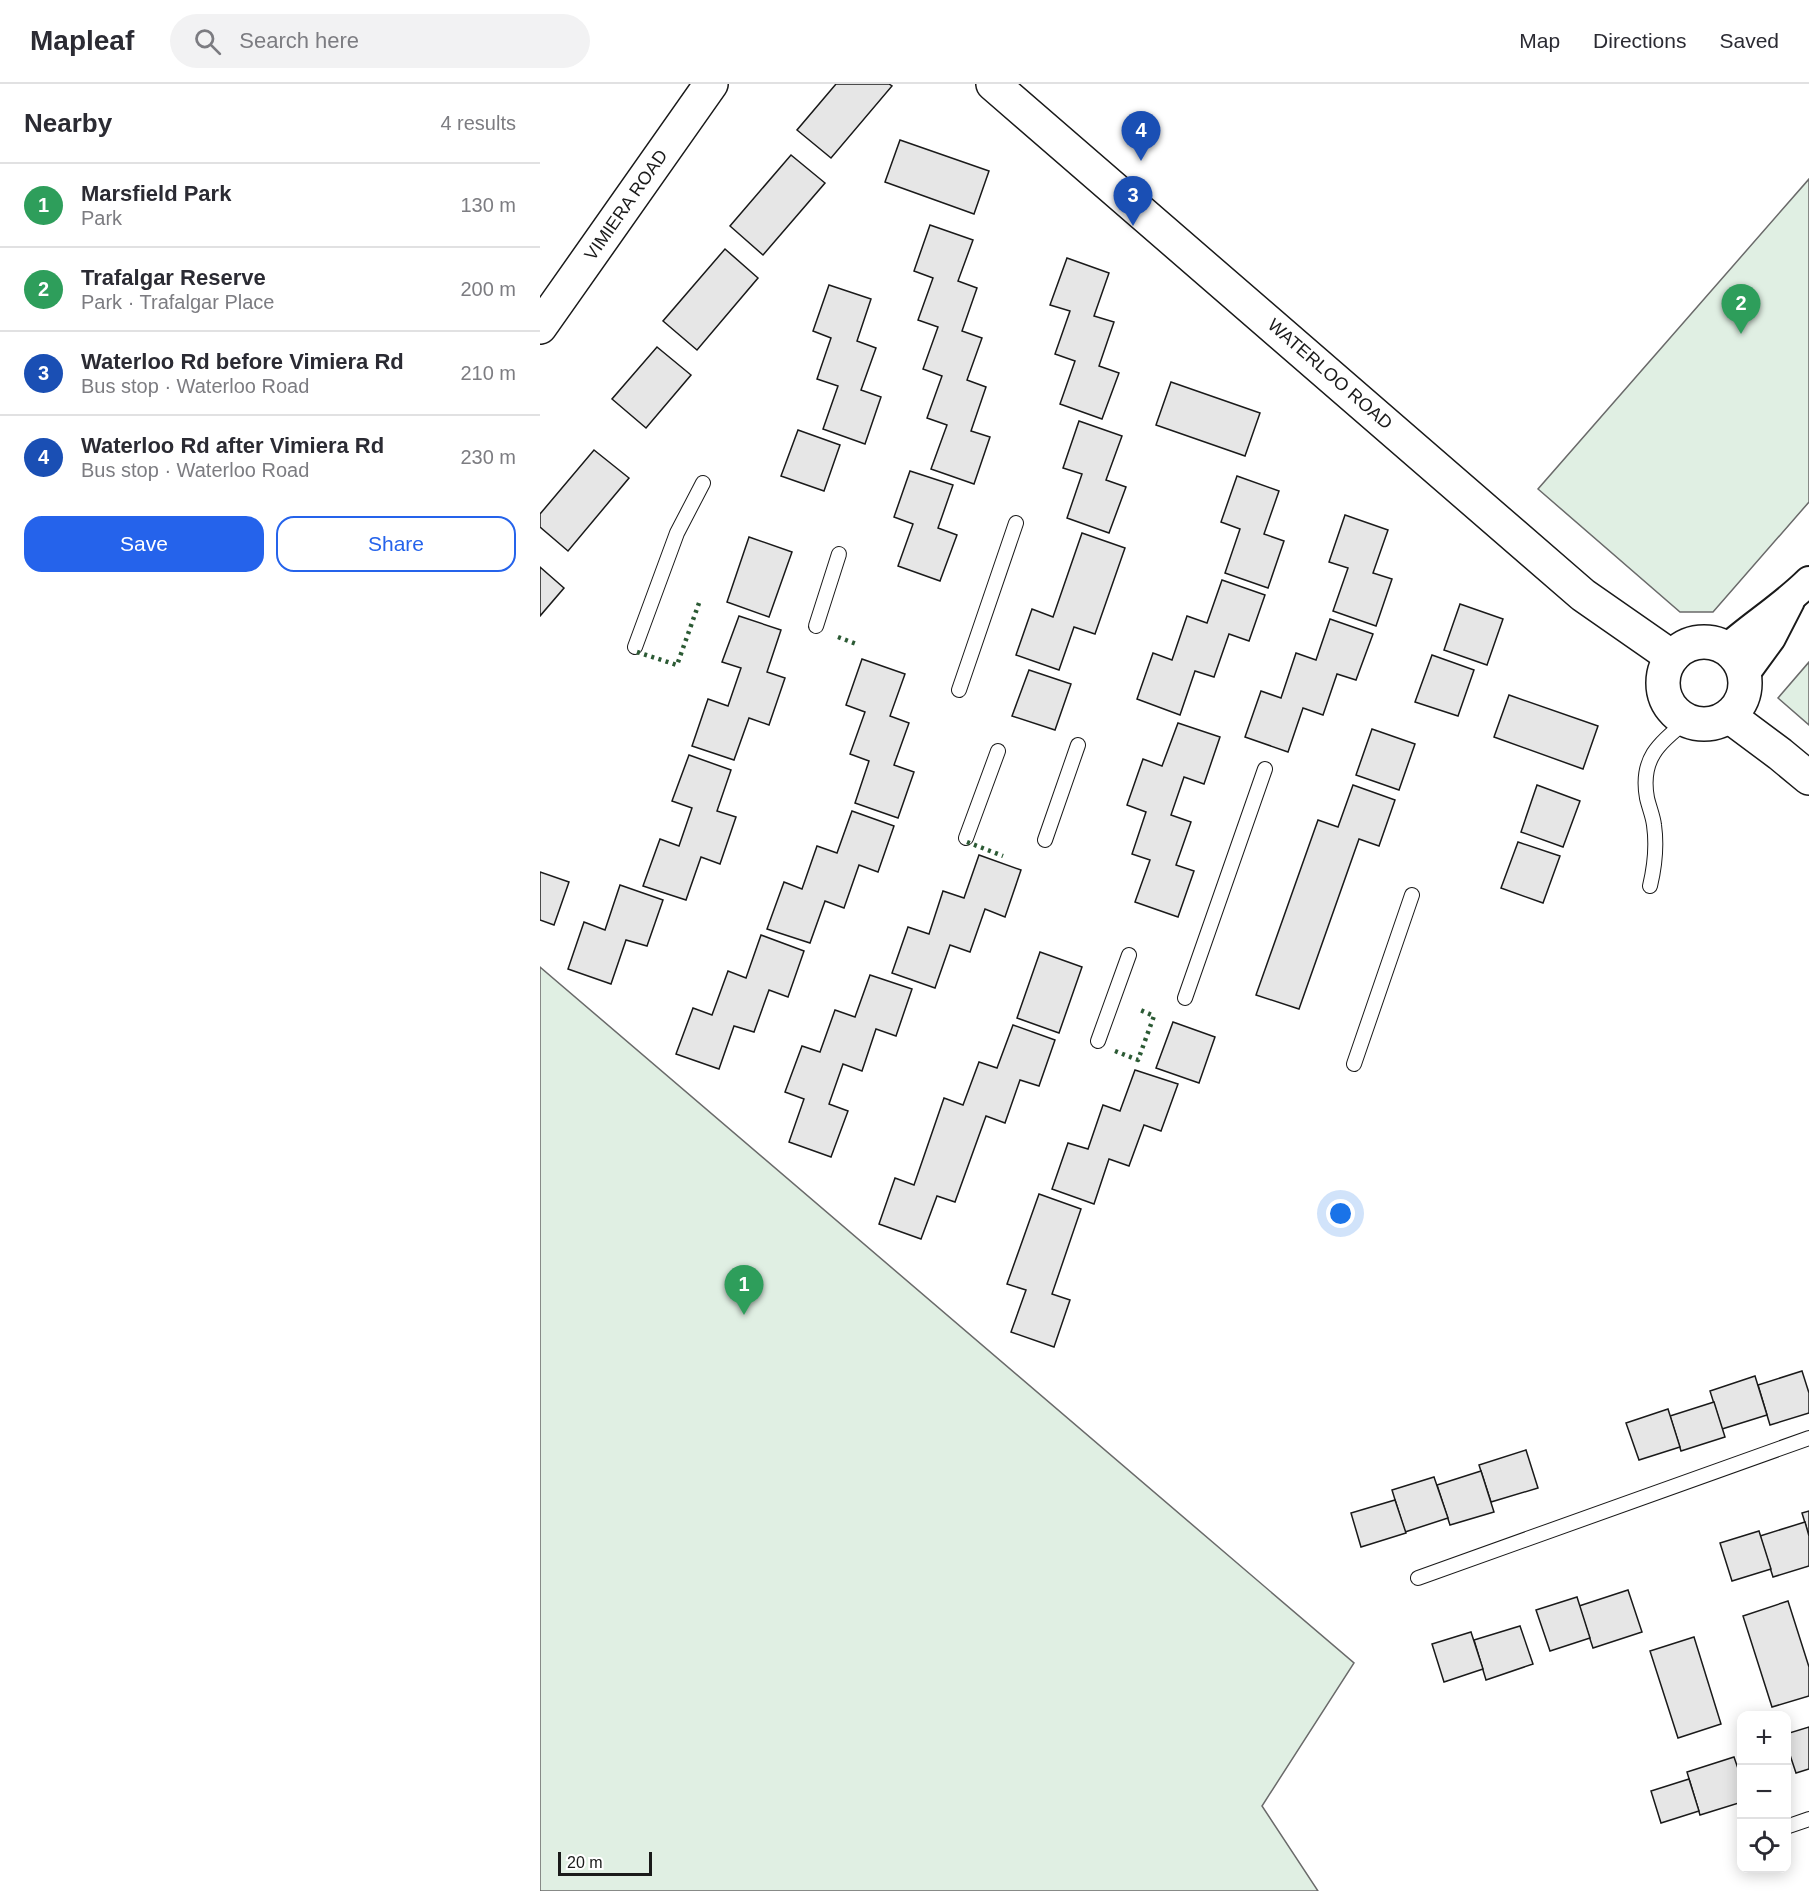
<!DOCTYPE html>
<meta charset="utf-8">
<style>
body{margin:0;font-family:Helvetica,sans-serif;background:#f2f2f3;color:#2b2b33}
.controls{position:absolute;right:18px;bottom:18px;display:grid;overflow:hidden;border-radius:12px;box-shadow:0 3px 15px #0003}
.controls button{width:54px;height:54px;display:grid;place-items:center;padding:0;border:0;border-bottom:2px solid #e1e1e2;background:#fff;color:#2b2b33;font:30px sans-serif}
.scale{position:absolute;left:18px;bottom:15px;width:94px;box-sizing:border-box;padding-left:6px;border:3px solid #1a1a1a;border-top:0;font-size:16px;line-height:21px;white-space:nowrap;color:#1a1a1a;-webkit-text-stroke:4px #fff;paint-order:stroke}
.you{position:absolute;left:801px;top:1130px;width:21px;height:21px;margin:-15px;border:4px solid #fff;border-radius:50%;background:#1a73e8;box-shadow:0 0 0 9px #1a73e833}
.badge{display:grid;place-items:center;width:39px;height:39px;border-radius:50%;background:#2563eb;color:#fff;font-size:20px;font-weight:700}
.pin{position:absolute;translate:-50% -50px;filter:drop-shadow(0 2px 3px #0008)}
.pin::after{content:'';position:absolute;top:32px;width:21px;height:18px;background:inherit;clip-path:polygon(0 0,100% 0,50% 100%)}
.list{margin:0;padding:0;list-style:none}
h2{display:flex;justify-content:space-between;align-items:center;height:78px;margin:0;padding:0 24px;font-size:26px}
h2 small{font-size:20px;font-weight:400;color:#7c7c81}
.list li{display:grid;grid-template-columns:39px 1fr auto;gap:18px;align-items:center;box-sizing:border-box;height:84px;padding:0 24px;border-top:2px solid #e1e1e2}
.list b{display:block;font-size:22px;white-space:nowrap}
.list p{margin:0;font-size:20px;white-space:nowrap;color:#7c7c81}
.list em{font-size:20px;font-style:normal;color:#7c7c81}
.actions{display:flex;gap:12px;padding:18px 24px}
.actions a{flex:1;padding:14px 0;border:2px solid #2563eb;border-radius:18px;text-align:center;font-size:21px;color:#2563eb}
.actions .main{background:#2563eb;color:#fff}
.icon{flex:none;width:33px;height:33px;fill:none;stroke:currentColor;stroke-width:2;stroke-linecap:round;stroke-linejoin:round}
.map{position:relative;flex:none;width:1269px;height:1807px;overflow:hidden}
header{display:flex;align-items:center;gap:36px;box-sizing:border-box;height:84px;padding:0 30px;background:#fff;border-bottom:2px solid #e1e1e2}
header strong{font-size:28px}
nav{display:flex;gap:33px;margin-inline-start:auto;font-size:21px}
.search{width:420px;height:54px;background:#f2f2f3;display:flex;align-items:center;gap:15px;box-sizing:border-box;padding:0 21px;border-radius:33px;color:#7c7c81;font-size:22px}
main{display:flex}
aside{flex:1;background:#fff}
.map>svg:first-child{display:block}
</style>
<header>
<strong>Mapleaf</strong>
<div class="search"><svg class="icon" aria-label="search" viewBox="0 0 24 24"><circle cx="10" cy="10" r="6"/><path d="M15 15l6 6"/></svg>Search here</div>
<nav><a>Map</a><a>Directions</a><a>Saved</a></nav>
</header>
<main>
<aside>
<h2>Nearby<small>4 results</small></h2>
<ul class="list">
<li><span class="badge" style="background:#2e9e5b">1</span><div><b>Marsfield Park</b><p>Park</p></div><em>130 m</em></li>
<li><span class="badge" style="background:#2e9e5b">2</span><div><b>Trafalgar Reserve</b><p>Park · Trafalgar Place</p></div><em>200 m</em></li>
<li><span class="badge" style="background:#1a4fb4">3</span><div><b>Waterloo Rd before Vimiera Rd</b><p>Bus stop · Waterloo Road</p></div><em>210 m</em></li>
<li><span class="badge" style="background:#1a4fb4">4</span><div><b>Waterloo Rd after Vimiera Rd</b><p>Bus stop · Waterloo Road</p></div><em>230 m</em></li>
</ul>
<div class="actions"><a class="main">Save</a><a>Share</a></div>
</aside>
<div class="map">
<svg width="1269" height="1807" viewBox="0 0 1269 1807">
<rect width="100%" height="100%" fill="#fff"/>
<g fill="#e0efe3" stroke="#6a6a6a" stroke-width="1.5">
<polygon points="1269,95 1269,418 1173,528 1140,528 998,405"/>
<polygon points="1269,578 1269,641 1238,614"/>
<polygon points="0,883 814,1579 722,1722 778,1807 0,1807"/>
</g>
<g fill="#e6e6e6" stroke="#1a1a1a" stroke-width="1.5">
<polygon points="296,0 349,0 352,2 291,74 257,46"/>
<polygon points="360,56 449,87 434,130 345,98"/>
<polygon points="251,71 285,99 223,171 190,142"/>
<polygon points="390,141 433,156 418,197 437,204 422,247 442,254 427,296 446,303 431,347 450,353 434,400 391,385 407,341 387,334 402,292 383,285 398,243 378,236 393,194 374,187"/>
<polygon points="185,165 218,194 157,266 123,237"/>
<polygon points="527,174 569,189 554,232 574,238 559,282 579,289 562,335 520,320 535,277 515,270 530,227 510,221"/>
<polygon points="289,201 331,215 317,257 336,264 321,306 341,313 325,360 283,345 298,302 277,295 291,254 273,247"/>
<polygon points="117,263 151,291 106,344 72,315"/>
<polygon points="631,298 720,329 705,372 616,341"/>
<polygon points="539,337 582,352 566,396 586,403 569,449 527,434 542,390 523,384"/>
<polygon points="258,346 300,361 284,407 241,392"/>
<polygon points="54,366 89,394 28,467 0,443 0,430"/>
<polygon points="370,387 413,401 398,444 417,451 400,497 358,482 373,440 354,433"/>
<polygon points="697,392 739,407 724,450 744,457 728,504 685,489 700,445 681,438"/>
<polygon points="805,431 848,446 833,489 852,495 836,542 793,527 808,484 789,478"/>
<polygon points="542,449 585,464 555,550 534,543 519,586 476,571 492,525 513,533"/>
<polygon points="209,453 252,468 229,533 187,518"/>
<polygon points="0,483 24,504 0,532"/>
<polygon points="682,496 725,511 709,557 689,550 674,593 655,587 640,631 597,615 613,569 632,576 647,532 667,539"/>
<polygon points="920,520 963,535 947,581 904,566"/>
<polygon points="199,532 241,546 227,588 245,594 229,641 209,634 194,676 152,662 168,615 188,622 201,584 182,578"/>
<polygon points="790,535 833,550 816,596 797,590 783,631 763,624 748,668 705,653 721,607 741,614 756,569 776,576"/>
<polygon points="892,571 934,586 918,632 875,618"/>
<polygon points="322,575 365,590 350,632 369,639 354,681 374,688 358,734 315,719 329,677 310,670 325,628 306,621"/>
<polygon points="489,586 531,600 515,646 472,632"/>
<polygon points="969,611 1058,642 1043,685 954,653"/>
<polygon points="638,639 680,653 664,700 644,693 631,731 651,738 636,781 654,787 638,833 595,818 610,776 592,770 606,728 587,721 603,675 622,682"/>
<polygon points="832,645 875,660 859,706 816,691"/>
<polygon points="149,671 191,686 177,727 196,733 180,780 161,773 146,816 103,802 120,755 139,762 152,724 132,717"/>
<polygon points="813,701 855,716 839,762 819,755 759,925 716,911 778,736 798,743"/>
<polygon points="997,701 1040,717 1023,763 981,748"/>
<polygon points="312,727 354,742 338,788 319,781 304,824 285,817 270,859 227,845 244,798 262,805 277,762 297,769"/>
<polygon points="978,758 1020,772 1003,819 961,804"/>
<polygon points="439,771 481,786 465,833 445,825 430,868 410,861 395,904 352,889 368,843 389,850 403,807 424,814"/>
<polygon points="0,788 29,798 14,841 0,836"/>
<polygon points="80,801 123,816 107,862 86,856 71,900 28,885 44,838 65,846"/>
<polygon points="221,851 264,867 248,913 229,906 214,948 194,942 179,985 136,970 153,924 172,931 188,887 206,894"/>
<polygon points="500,868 542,883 519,949 477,934"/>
<polygon points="330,891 372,905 356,952 336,945 322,987 303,980 289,1020 308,1027 291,1073 249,1058 264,1015 245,1008 262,962 280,968 295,926 315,933"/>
<polygon points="633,938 675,953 659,999 616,984"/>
<polygon points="473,941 515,956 499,1002 480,996 465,1039 446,1032 415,1118 397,1112 381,1155 339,1140 355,1094 374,1101 404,1014 423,1021 439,978 457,984"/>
<polygon points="595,986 638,1000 621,1047 604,1041 589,1082 569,1075 554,1120 512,1105 528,1059 548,1065 563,1021 580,1027"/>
<polygon points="499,1110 541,1125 512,1210 530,1216 514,1263 471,1248 486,1206 467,1200"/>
<polygon points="1262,1287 1269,1309 1269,1329 1230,1341 1218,1301"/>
<polygon points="1215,1292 1227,1331 1182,1345 1170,1307"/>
<polygon points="1174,1318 1185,1353 1141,1367 1130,1332"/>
<polygon points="1128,1325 1140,1363 1099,1376 1086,1339"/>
<polygon points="986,1366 998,1404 951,1418 939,1381"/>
<polygon points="941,1387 954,1428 910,1441 897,1401"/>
<polygon points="894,1393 908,1434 865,1448 852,1406"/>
<polygon points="855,1416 866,1449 821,1463 811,1429"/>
<polygon points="1269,1427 1269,1452 1262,1429"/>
<polygon points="1265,1438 1269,1452 1269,1482 1233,1493 1220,1452"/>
<polygon points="1219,1447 1231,1485 1192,1497 1180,1459"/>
<polygon points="1088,1506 1102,1548 1053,1564 1039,1522"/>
<polygon points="1037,1513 1050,1554 1010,1567 996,1526"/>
<polygon points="1248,1517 1269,1583 1269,1612 1232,1623 1203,1532"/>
<polygon points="980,1542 993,1580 946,1596 934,1556"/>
<polygon points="931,1548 943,1585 904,1598 892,1560"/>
<polygon points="1154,1553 1181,1640 1138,1654 1110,1567"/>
<polygon points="1269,1643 1269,1685 1256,1689 1246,1659 1246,1650"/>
<polygon points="1194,1673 1202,1696 1202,1718 1160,1731 1147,1688"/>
<polygon points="1149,1695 1159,1727 1121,1739 1111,1707"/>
</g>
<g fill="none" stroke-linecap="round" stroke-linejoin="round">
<g stroke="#1a1a1a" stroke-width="16">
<g id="service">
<polyline points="276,542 299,470"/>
<polyline points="95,563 137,449 163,399"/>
<polyline points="419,606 476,439"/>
<polyline points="426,754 458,667"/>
<polyline points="505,756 538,661"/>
<path d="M1110,802C1115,781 1117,762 1114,741C1113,732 1109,723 1107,714C1100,676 1118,659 1147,637"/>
<polyline points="645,914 725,685"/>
<polyline points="558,957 589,871"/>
<polyline points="814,980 872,811"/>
<polyline points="878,1494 1269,1354"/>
<polyline points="1246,1743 1269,1735"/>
</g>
</g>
<g stroke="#1a1a1a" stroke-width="32">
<g id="minor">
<path d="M1186,565C1213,541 1244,522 1269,497"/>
<polyline points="1204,591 1231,554 1250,517"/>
</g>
</g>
<g stroke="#1a1a1a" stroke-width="36">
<g id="tertiary">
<polyline points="453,0 1043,511 1132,573"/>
<polyline points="0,243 171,0"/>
<circle cx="1164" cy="599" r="41"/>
<polyline points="1189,632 1240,670 1269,694"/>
</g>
</g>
<use href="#service" stroke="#fff" stroke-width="14"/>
<use href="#minor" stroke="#fff" stroke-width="28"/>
<use href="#tertiary" stroke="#fff" stroke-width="33"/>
<g stroke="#2b5a34" stroke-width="4.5" stroke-dasharray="3 4.5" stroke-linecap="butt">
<polyline points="298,553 319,561"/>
<polyline points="97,568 137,581 159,519"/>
<polyline points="427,758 463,772"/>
<polyline points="575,967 598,976 614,932 598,925"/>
</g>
</g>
<g text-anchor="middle" stroke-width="4.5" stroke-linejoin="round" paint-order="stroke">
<g font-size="18" fill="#1a1a1a" stroke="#fff">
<text transform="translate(86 121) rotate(-55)" y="6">VIMIERA ROAD</text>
<text transform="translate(790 290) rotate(41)" y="6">WATERLOO ROAD</text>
</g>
</g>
</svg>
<div class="controls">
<button>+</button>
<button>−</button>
<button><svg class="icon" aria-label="locate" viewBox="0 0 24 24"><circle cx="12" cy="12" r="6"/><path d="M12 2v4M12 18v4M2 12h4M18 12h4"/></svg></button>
</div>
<div class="scale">20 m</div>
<div class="you"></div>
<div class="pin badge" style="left:204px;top:1231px;background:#2e9e5b">1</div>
<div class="pin badge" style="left:1201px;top:250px;background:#2e9e5b">2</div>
<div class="pin badge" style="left:593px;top:142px;background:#1a4fb4">3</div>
<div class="pin badge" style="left:601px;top:77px;background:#1a4fb4">4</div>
</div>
</main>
